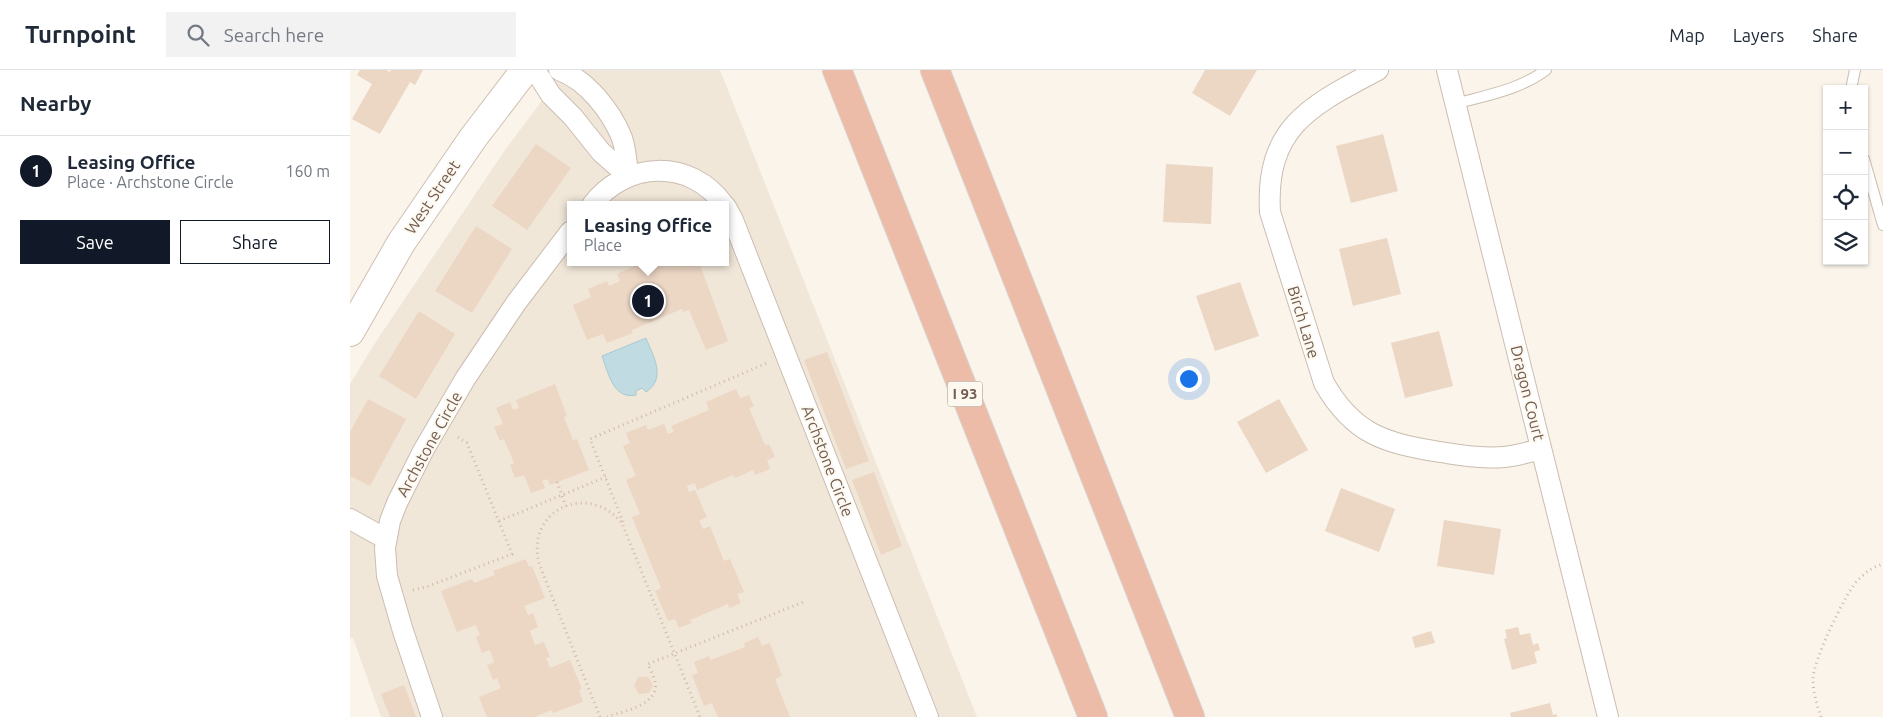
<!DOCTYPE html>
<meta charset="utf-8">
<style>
body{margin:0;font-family:Ubuntu,sans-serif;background:#f2f2f3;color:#1f2937}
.controls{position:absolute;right:15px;top:15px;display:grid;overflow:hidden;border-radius:0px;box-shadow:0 1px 4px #0004}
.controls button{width:45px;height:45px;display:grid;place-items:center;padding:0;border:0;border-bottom:1px solid #e0e1e3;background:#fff;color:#1f2937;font:25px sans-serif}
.you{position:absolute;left:838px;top:308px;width:18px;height:18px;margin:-12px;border:4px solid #fff;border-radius:50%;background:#1a73e8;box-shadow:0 0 0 8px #1a73e833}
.badge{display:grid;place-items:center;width:32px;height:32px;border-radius:50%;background:#111827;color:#fff;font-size:16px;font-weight:700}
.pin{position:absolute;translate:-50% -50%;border:2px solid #fff;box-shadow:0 1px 5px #0006}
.popup{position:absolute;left:217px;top:131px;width:162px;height:65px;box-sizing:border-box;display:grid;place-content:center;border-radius:0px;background:#fff;filter:drop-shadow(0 1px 4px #0005);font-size:16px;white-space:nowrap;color:#747a83}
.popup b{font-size:19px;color:#1f2937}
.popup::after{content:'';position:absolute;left:50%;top:100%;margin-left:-10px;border:10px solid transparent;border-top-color:#fff}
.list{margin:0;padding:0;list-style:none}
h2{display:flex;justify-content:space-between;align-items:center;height:65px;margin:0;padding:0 20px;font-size:21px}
h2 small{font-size:16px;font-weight:400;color:#747a83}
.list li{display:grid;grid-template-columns:32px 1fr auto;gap:15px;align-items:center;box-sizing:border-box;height:70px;padding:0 20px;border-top:1px solid #e0e1e3}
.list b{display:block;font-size:19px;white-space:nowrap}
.list p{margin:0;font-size:16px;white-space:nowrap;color:#747a83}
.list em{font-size:16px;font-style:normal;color:#747a83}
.actions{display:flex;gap:10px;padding:15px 20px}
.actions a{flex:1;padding:11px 0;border:1px solid #111827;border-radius:0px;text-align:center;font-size:18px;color:#111827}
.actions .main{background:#111827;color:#fff}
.icon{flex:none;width:28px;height:28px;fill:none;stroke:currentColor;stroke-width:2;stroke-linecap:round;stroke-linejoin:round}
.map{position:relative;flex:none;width:1533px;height:647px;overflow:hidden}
header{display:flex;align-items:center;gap:30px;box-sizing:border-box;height:70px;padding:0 25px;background:#fff;border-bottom:1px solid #e0e1e3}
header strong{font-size:24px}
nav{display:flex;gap:28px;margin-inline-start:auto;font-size:18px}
.search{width:350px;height:45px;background:#f2f2f3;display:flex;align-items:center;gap:12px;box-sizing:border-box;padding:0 18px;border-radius:0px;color:#747a83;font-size:19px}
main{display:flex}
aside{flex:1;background:#fff}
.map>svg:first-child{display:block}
</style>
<header>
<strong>Turnpoint</strong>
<div class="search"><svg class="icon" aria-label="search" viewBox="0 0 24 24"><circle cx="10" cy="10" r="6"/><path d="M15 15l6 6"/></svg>Search here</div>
<nav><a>Map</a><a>Layers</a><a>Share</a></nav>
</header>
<main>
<aside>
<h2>Nearby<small></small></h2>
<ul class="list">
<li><span class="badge">1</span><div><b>Leasing Office</b><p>Place · Archstone Circle</p></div><em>160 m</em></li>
</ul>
<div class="actions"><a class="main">Save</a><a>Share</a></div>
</aside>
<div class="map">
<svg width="1533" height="647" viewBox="0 0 1533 647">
<rect width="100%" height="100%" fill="#faf4ea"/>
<path fill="#f1e7d9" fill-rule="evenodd" d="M215,0H370L627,647H31L3,568H0V314L23,276L155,80ZM220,135H376V192H220Z"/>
<path fill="#c0dce2" stroke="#a7cad2" d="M296,268C303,286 317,308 296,322L292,318L286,321V325C263,330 258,302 252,286Z"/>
<g fill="#ecd6c4">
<polygon points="10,0 36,0 40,2 41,0 73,0 65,15 60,12 30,64 2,49 22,14 7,5"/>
<polygon points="855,0 907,0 880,46 842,23"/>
<polygon points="1033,64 1048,121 1001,133 986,76"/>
<polygon points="186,74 221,98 177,160 142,136"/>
<polygon points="816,94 863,97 861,154 813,152"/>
<polygon points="126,156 162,179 122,243 85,221"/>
<polygon points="1037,168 1051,224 1003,236 989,179"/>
<polygon points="294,192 306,192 308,196 316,192 349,192 378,271 356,280 339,240 333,242 332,239 282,260 283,263 257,273 253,264 237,270 223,235 241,227 238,219 257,211 259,216 270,211 267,204"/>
<polygon points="890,212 909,266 865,281 846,226"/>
<polygon points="69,241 105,264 66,329 29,306"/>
<polygon points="1089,261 1103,316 1055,328 1041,273"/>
<polygon points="477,282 519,391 496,399 454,290"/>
<polygon points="205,314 217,346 214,347 223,370 227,369 239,400 200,415 197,409 192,411 195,418 181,423 174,405 165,408 160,395 164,393 154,369 150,371 144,357 153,354 146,338 160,332 163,340 169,338 166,330"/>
<polygon points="386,319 390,328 399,325 404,336 399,338 415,375 419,374 425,387 417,390 420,399 405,405 403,400 385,408 383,405 347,420 345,413 337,416 339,422 345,420 357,447 349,451 353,459 360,456 374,491 380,489 394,522 387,524 391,533 379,538 378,534 340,550 342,553 329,558 325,549 318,551 305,521 311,518 282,447 290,444 276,410 286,406 273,376 280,373 276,363 296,355 298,360 314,354 318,364 324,362 321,356 359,340 356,332"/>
<polygon points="18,329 56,349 20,416 0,406 0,362"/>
<polygon points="929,329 958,380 916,403 887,352"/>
<polygon points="524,402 552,476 531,485 502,410"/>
<polygon points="991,418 1045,439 1029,482 975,461"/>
<polygon points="1094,450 1151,459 1144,505 1087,496"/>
<polygon points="176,489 179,497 182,496 195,528 174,536 178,545 183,543 188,557 180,561 185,575 194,572 200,587 196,588 200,598 220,590 232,619 229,620 233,632 203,643 201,640 185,647 137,647 129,627 151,618 147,608 143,610 137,595 144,592 140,580 132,583 126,567 130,565 126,555 107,562 91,521 122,509 124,513 145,505 143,501"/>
<polygon points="1168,557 1170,565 1180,563 1183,575 1188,573 1190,580 1184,582 1187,593 1162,600 1154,569 1157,568 1155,560"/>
<polygon points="1081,561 1085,573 1065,578 1062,567"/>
<polygon points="408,567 412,576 420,573 432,606 425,609 440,647 368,647 362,633 354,636 342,605 348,603 344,592 359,586 361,590 395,577 394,573"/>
<polygon points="288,607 298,607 303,615 299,623 289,624 284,616"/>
<polygon points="54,615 66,647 40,647 31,624"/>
<polygon points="1200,633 1203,645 1207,644 1207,647 1161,647 1160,643"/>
</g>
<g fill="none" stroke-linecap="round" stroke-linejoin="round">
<g stroke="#cbbdb0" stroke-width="12">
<g id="service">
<polyline points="1501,19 1505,0"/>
<path d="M1105,34C1137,25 1169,20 1196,0"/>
<polyline points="1514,89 1533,155"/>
</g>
</g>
<g stroke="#cbbdb0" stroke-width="22">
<g id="minor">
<polyline points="185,0 201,25 223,47 251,82 278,106"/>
<path d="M209,0C237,10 261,41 272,68C276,80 277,93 278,106"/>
<path d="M1028,0C962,35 915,56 920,142L974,313C1003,364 1034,373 1090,382C1111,385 1132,389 1154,387C1166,386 1179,382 1191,379"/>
<polyline points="1097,0 1258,647"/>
<path d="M242,135C275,91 341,88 374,135"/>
<polyline points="376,137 383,150 578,647"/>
<polyline points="0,449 36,469"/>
<polyline points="82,647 53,561 37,506 35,478 40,451 47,433 73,381 115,309 166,233 220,162"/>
</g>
</g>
<g stroke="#cfbfb1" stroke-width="30">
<polyline id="secondary" points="0,262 51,173 123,68 175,0"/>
</g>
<g stroke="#d8d2ce" stroke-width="30">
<g id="motorway">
<polyline points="487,0 743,647"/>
<polyline points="585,0 840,647"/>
</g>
</g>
<g stroke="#d1b9a7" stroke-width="3" stroke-dasharray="1 4" stroke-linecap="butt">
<polyline points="207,412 216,436"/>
<polyline points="149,451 256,407"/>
<polyline points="273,452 240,369 417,293"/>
<polyline points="63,520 76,517 162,484 117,373 106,366"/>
<path d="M250,647L190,496C173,442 236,410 272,453L350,647"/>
<path d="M257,647C273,641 310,635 305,612C304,606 300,599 298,594L456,531"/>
<path d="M1471,647C1467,636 1463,621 1463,609C1463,591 1495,524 1507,511C1515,503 1522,497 1533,494"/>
</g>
<use href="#service" stroke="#fff" stroke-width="10"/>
<use href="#minor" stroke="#fff" stroke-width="20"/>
<use href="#secondary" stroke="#fff" stroke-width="28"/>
<use href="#motorway" stroke="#edbca8" stroke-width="28"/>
</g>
<g text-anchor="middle" stroke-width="4" stroke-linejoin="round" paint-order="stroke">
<rect fill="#fdf8f0" stroke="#9c8c80" stroke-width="1" x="597.5" y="311.5" width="35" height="25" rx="4"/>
<g font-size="15" font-weight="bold" fill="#725d50">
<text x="615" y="329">I 93</text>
</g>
<g font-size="16" fill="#725d50" stroke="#fdf8f0">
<text transform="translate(82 127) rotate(-56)" y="6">West Street</text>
<text transform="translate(954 252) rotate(73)" y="6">Birch Lane</text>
<text transform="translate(1178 323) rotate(76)" y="6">Dragon Court</text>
<text transform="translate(79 374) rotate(-61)" y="6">Archstone Circle</text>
<text transform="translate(478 391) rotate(69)" y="6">Archstone Circle</text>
</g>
</g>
</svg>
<div class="controls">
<button>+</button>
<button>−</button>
<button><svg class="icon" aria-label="locate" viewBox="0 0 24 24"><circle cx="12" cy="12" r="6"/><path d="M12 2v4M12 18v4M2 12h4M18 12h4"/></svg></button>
<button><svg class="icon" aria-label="layers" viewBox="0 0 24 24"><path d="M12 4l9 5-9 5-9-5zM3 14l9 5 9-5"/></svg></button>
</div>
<div class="you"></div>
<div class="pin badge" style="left:298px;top:231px">1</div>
<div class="popup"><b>Leasing Office</b>Place</div>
</div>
</main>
